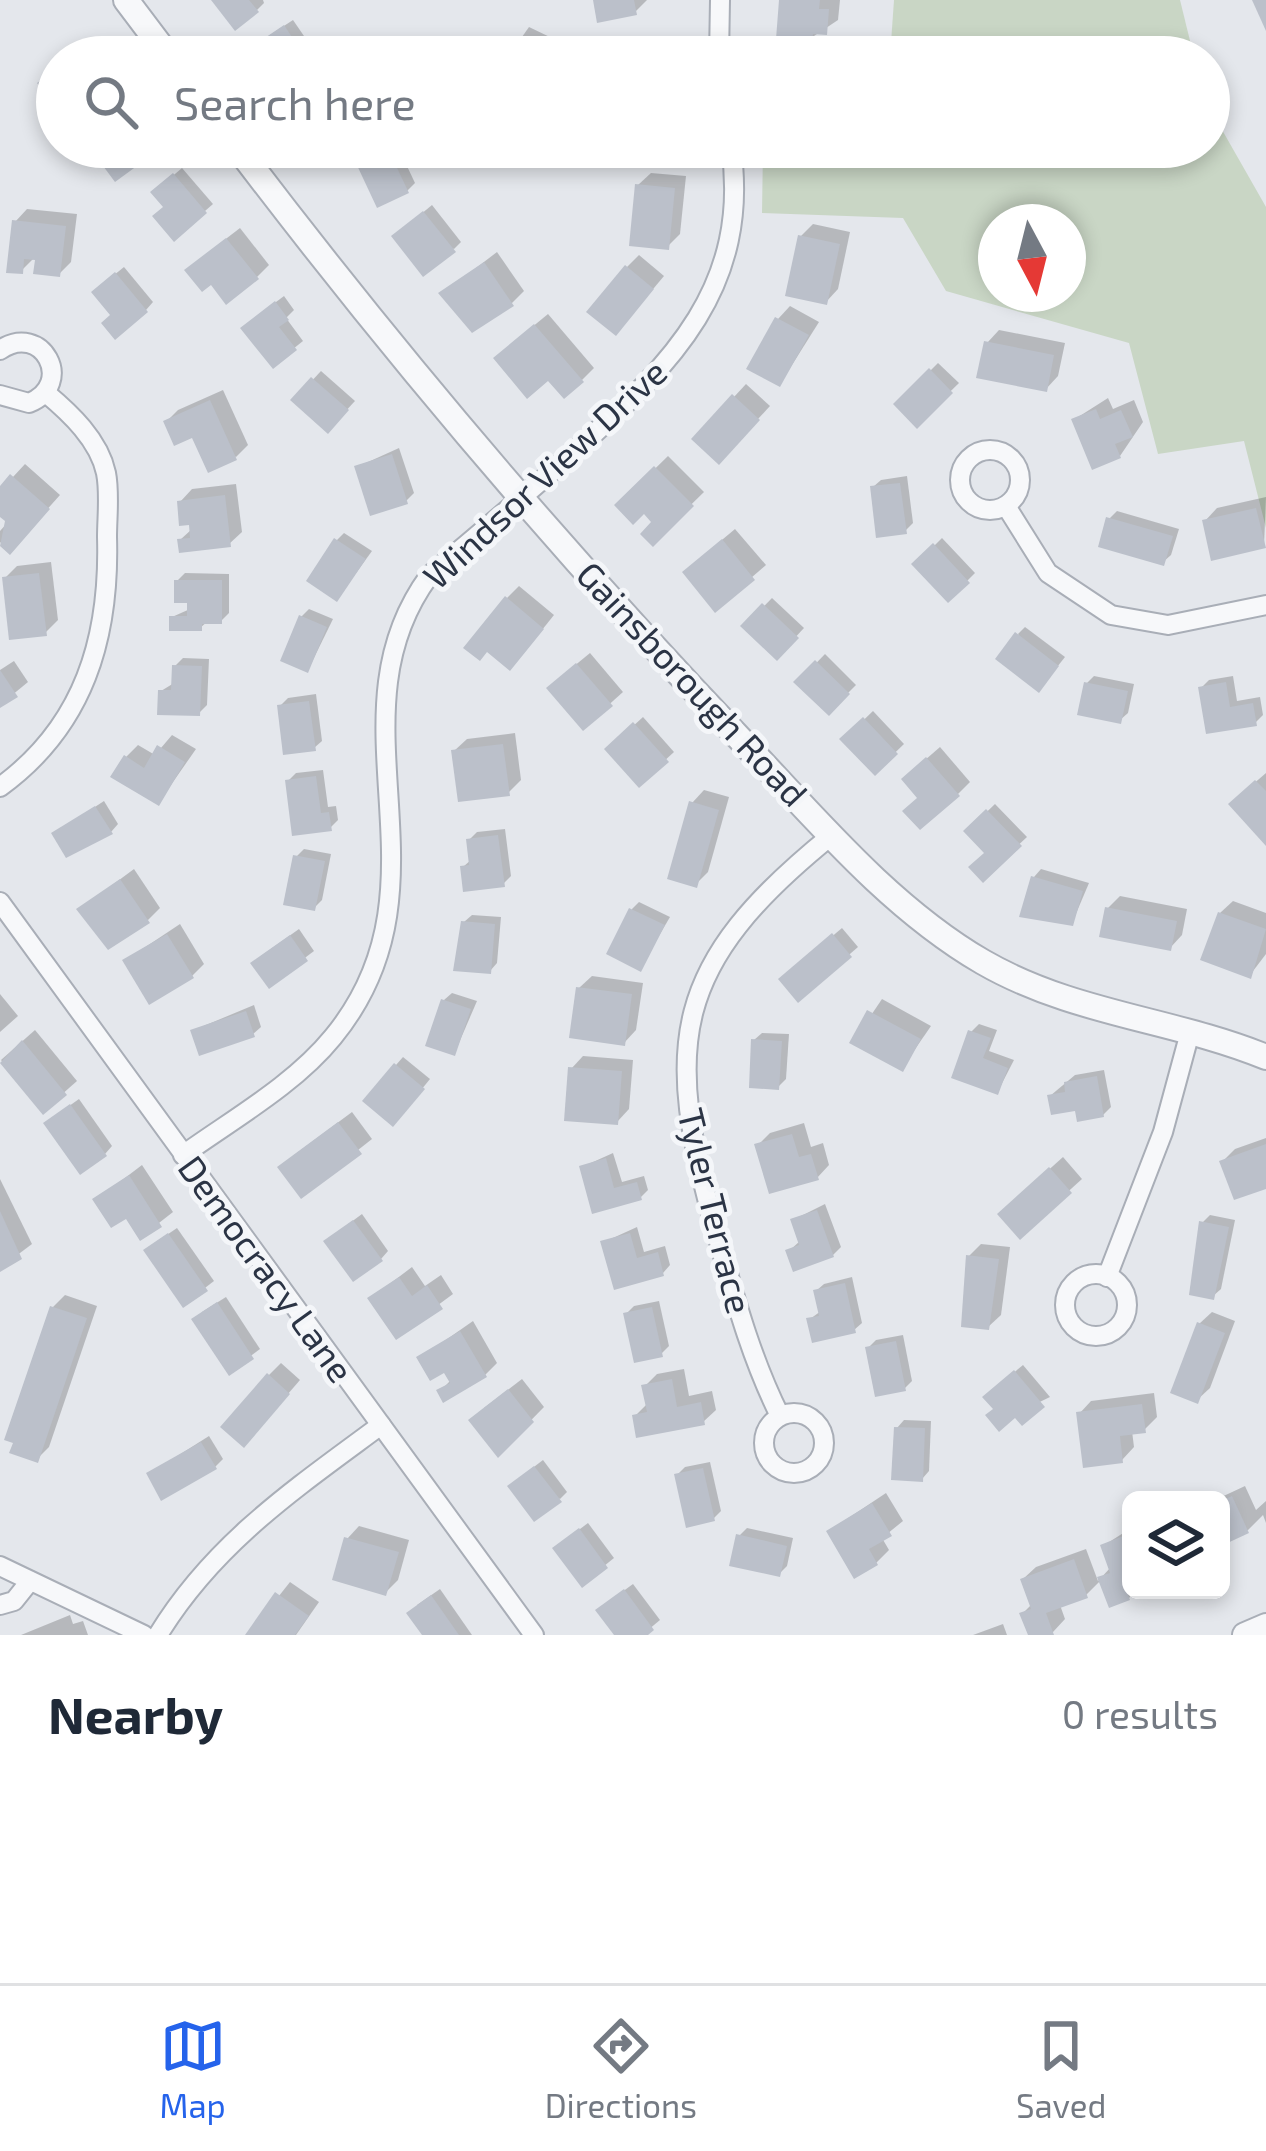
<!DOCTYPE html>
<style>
body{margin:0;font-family:"Exo 2",sans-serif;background:#f2f2f3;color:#1f2937}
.controls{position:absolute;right:36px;bottom:36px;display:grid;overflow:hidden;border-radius:18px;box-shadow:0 6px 18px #0003}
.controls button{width:108px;height:108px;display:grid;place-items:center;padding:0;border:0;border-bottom:3px solid #e0e1e3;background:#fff;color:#1f2937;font:60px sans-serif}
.compass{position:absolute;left:978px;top:204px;width:108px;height:108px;border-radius:50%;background:#fff;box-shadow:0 6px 18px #0003;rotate:173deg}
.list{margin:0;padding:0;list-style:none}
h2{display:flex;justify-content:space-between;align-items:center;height:156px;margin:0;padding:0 48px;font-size:51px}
h2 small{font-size:39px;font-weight:400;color:#747a83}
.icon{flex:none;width:66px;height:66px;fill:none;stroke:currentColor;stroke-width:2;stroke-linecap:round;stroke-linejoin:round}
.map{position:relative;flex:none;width:1266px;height:1635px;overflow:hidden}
.search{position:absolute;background:#fff;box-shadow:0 6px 18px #0003;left:36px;right:36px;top:36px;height:132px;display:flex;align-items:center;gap:30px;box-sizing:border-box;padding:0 42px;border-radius:66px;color:#747a83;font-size:45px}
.sheet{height:348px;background:#fff}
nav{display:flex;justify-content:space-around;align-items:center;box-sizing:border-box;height:168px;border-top:3px solid #e0e1e3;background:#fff;font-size:33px;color:#747a83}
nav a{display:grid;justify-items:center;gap:6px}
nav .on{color:#2563eb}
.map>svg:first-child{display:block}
</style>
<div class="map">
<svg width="1266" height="1635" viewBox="0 0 1266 1635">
<rect width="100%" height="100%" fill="#e4e7ec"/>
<g fill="#c9d6c5" fill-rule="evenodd">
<polygon points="894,0 1180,0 1194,57 890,57"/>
<path d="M1209,107L1266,207V528L1244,441L1158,454L1129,343L946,291L903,218L762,213L763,147H1209ZM996,222H1068V294H996Z"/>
</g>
<g fill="#0003">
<polygon points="215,0 263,0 264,3 257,10"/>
<polygon points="596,0 647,0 635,12"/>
<polygon points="782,0 840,0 838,20 811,38"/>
<polygon points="293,20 304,36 297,42 307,57 260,57 261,41"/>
<polygon points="529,27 579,51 576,57 508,57"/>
<polygon points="94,43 103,57 74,57"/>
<polygon points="381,147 398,147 415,183 407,191 358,162"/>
<polygon points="182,168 213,204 205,211 167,207 162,185"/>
<polygon points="651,173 686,176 680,234 668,246 638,185"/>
<polygon points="432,205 461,242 454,249 403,229"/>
<polygon points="27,209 77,214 71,262 59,274 38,254 21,271 15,222"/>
<polygon points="813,224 850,232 838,289 826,302 801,236"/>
<polygon points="240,228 269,265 257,277 211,281 201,258"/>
<polygon points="497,252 524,291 512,303 442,294"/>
<polygon points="639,255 664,276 628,319 627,267"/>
<polygon points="124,267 153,302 146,310 114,314 103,284"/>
<polygon points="284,296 294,310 286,318 303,341 273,365 252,320"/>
<polygon points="790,306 819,322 780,384 778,319"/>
<polygon points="548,314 594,368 582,380 509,346"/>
<polygon points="999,330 1065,343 1058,376 1046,389 987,343"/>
<polygon points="938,363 959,383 917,424 897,404"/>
<polygon points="321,371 355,401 328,430 294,400"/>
<polygon points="746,384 770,406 719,461 695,439"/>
<polygon points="223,390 248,445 236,457 166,422 178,410"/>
<polygon points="1108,398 1113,409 1134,400 1143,422 1120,456 1075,419"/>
<polygon points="399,448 414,493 406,501 357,467"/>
<polygon points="668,456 704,492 653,542 656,522 644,510 618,505"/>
<polygon points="25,464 60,495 10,551 0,542 0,531 9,521 0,513 0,491"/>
<polygon points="907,476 913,523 905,531 873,487 881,480"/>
<polygon points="236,484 242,532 229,544 180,540 192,529 180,502 192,489"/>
<polygon points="1266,497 1264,546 1205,521 1217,508"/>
<polygon points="1117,511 1179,529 1171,555 1163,562 1109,519"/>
<polygon points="735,529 766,565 715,609 698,560"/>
<polygon points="344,533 372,551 337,599 337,540"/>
<polygon points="942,538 975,573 949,599 916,564"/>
<polygon points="51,562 58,620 45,633 5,578 17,566"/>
<polygon points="185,573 229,574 229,613 221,621 208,621 200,628 172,617 190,609 177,581"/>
<polygon points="519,586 554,615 522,655 507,598"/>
<polygon points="772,598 804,628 777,657 745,626"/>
<polygon points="309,609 333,619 308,670 301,617"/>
<polygon points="1025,627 1065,657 1046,681 1018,634"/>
<polygon points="590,653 623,692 584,727 562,676"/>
<polygon points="825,654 856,685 829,712 798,682"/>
<polygon points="183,658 209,659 207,705 199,713 161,691 174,683 175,666"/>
<polygon points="14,661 28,682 0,705 0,670"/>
<polygon points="1094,676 1134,684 1128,713 1120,720 1086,684"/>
<polygon points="1233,676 1237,701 1260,697 1263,715 1255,723 1208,731 1201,688 1209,680"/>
<polygon points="316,694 322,741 314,748 280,706 288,698"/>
<polygon points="873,711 904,744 875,772 844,739"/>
<polygon points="643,717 674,752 639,784 608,749"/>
<polygon points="515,733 521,780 508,793 454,751 467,739"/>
<polygon points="172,735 196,749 159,802 126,757 138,745 155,755"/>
<polygon points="940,747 970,782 958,794 920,797 917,767"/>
<polygon points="323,770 328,807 336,806 338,820 330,828 288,781 296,773"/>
<polygon points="1266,773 1266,842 1244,792"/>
<polygon points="704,790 729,797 708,872 696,884 692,803"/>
<polygon points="104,801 118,824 111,832 55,833"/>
<polygon points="995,804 1027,837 983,878 988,853 967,831"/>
<polygon points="505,829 511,876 503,884 463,867 472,859 469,840 477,832"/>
<polygon points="304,849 331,854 322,900 314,908 296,857"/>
<polygon points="134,869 160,908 148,920 80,909"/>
<polygon points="1041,869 1089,883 1072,923 1023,915 1034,877"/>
<polygon points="1120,896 1187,909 1182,935 1170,948 1108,908"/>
<polygon points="1233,901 1266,913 1266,954 1250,975 1220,913"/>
<polygon points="639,902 670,917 640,968 632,909"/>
<polygon points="472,915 501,917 497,963 490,971 464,922"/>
<polygon points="180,924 204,964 192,976 126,960"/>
<polygon points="842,928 858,947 798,999 790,972"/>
<polygon points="299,929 314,951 269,985 261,956"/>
<polygon points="592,976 643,983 636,1030 624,1043 579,988"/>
<polygon points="452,993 477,1001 455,1052 444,1000"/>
<polygon points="0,994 18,1016 0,1032"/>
<polygon points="882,999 931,1026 902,1068 853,1042"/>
<polygon points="254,1005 261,1027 253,1034 194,1030"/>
<polygon points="979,1024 997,1030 989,1051 1014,1060 998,1091 971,1032"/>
<polygon points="35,1030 77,1081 43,1111 1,1060"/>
<polygon points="762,1033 789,1034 786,1079 778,1087 754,1040"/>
<polygon points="583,1056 633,1060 629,1109 617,1122 571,1069"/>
<polygon points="403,1057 430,1079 400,1116 396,1065"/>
<polygon points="1104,1070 1111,1107 1103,1115 1050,1096 1075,1075"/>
<polygon points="79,1099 112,1146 105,1154 55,1116"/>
<polygon points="352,1112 372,1139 301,1195 293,1156"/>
<polygon points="804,1123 811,1147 823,1143 829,1165 817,1178 758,1145 770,1133"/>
<polygon points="1266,1138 1266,1186 1223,1161 1235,1149"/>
<polygon points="613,1153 622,1182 644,1176 648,1190 640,1198 594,1210 582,1167"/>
<polygon points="1063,1157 1082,1179 1020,1235 1013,1202"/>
<polygon points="142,1165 173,1212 141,1237 127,1215 96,1200"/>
<polygon points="0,1179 32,1244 0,1268"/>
<polygon points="825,1204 841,1247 833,1255 789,1251 800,1241 793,1220"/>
<polygon points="362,1214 388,1251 381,1259 335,1234"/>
<polygon points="1210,1215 1235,1220 1221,1289 1213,1296 1202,1223"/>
<polygon points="637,1227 644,1252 665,1246 670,1265 663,1273 604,1242"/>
<polygon points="177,1228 214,1281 184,1304 155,1243"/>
<polygon points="981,1244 1010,1247 1001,1315 988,1327 969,1256"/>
<polygon points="412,1267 425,1286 441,1275 453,1294 396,1336 371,1298"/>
<polygon points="852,1277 862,1323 854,1330 810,1319 821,1311 816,1291 824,1284"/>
<polygon points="65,1295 97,1306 49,1447 37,1459 53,1307"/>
<polygon points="226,1297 260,1349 229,1372 202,1312"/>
<polygon points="659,1301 669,1346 661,1354 626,1314 634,1306"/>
<polygon points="1212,1312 1235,1321 1210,1388 1197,1400 1199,1324"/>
<polygon points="473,1321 497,1363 485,1375 440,1391 451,1380 446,1369 420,1358"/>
<polygon points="903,1335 912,1381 905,1388 868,1348 876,1340"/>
<polygon points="281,1363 300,1380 256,1431 269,1375"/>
<polygon points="1023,1365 1050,1397 1015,1414 996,1408 994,1389"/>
<polygon points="684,1369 689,1396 712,1391 716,1410 703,1422 635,1416 648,1403 645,1386 657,1374"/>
<polygon points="522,1379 544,1407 498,1454 484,1408"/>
<polygon points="1154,1393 1157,1417 1144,1430 1132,1431 1134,1447 1122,1460 1079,1414 1091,1401"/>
<polygon points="904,1420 931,1421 929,1471 922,1479 897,1428"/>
<polygon points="209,1436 223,1459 215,1467 149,1474"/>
<polygon points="543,1460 567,1492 560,1499 518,1479"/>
<polygon points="710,1462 721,1511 713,1519 677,1475 685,1467"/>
<polygon points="1245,1486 1256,1510 1266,1501 1266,1523 1263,1515 1248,1530 1221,1543 1221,1500 1215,1500"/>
<polygon points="886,1493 903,1521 882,1538 889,1550 876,1563 829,1531"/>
<polygon points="588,1523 614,1558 583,1583 564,1541"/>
<polygon points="359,1526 409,1540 398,1580 386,1592 347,1539"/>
<polygon points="747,1528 793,1538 787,1566 779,1574 739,1536"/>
<polygon points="1131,1528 1131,1590 1137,1590 1129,1598 1101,1580 1086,1595 1060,1605 1065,1619 1053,1632 1031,1635 1023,1613 1032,1604 1023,1579 1036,1567 1086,1549 1098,1581 1111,1567 1103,1546"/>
<polygon points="290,1582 319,1602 296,1635 248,1635"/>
<polygon points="633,1584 660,1620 642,1635 617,1635 607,1603"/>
<polygon points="440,1589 472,1635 425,1635 417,1605"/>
<polygon points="70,1615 73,1624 83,1621 88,1635 21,1635"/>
<polygon points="1003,1624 1007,1635 973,1635"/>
</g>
<g fill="#bbc0ca">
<polygon points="211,0 249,0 259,12 235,31"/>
<polygon points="593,0 634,0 637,15 597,23"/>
<polygon points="779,0 820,0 819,9 829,9 827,35 813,34 812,41 776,39"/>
<polygon points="1252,0 1266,0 1266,31"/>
<polygon points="284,25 298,46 291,51 295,57 256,57 250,48"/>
<polygon points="514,38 554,57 505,57"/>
<polygon points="57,69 57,110 37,83"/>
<polygon points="89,147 152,147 156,152 115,182"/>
<polygon points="387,147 409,193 377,208 355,161"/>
<polygon points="173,173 207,213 174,242 152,216 163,207 150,192"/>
<polygon points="635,184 675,188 669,250 629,246"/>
<polygon points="423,211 456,252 423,277 391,236"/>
<polygon points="12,220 66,226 60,277 33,274 35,260 24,259 23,274 6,273"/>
<polygon points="798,235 840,244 827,305 785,296"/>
<polygon points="226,238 259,279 226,305 211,285 202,292 184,270"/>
<polygon points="484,262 514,306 472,333 438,293"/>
<polygon points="625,265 654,289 616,336 586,312"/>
<polygon points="115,272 148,312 115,340 101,323 110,315 91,292"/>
<polygon points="275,301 289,320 279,327 297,350 273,369 240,328"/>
<polygon points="775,317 809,335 780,387 746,369"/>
<polygon points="534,324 584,382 564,399 548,381 527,399 493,358"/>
<polygon points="984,341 1054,355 1047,392 976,378"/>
<polygon points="929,368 953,393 917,429 893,404"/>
<polygon points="311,377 349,410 328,434 290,400"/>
<polygon points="732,394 760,420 719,465 691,439"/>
<polygon points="210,400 237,460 208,473 192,438 174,446 163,421"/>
<polygon points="1096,409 1100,419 1121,410 1133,437 1115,444 1121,458 1092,470 1071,419"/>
<polygon points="392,454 408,504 370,516 354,466"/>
<polygon points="654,466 694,506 653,547 640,534 651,522 644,514 633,525 614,505"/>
<polygon points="10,474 50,509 10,555 0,546 5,521 0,517 0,486"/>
<polygon points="900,483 907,534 876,538 870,486"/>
<polygon points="225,495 231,547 179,553 177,539 190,538 189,525 179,526 177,501"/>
<polygon points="1256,508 1266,548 1211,561 1202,520"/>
<polygon points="1106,517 1173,536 1164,566 1098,547"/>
<polygon points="334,538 366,559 337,602 306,581"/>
<polygon points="722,539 755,580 715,613 682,572"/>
<polygon points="933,543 970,583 948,603 911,564"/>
<polygon points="39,573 47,636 9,640 2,577"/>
<polygon points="174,580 222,580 222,624 202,624 202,631 169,631 169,616 187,616 187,603 174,603"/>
<polygon points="505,596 544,629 510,671 487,652 480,661 463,648"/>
<polygon points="762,603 799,638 777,661 740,626"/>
<polygon points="299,615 327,627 308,673 280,661"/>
<polygon points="1015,632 1059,666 1039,693 995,659"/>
<polygon points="815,660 850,694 829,716 793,682"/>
<polygon points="576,663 613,706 583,731 546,688"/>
<polygon points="172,665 202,666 200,716 157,715 158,690 171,690"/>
<polygon points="0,670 18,697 0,708"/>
<polygon points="1084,682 1128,691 1121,724 1077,715"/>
<polygon points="1226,682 1230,707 1253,703 1257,726 1206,734 1198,687"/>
<polygon points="309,701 316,751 283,755 277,705"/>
<polygon points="863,717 898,754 875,776 839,739"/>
<polygon points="633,722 669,762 639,788 604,749"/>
<polygon points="503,744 510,796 458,802 451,750"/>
<polygon points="157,745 185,762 159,806 110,777 124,755 144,768"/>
<polygon points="926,757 960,796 920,830 902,811 917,798 901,779"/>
<polygon points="316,776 321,813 329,812 332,831 292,836 285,780"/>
<polygon points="1255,780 1266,791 1266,846 1228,804"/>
<polygon points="689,801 719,810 697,888 667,879"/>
<polygon points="95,806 113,834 66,858 51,833"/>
<polygon points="986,809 1022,846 983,883 968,867 984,853 963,831"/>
<polygon points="498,835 505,887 463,892 460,866 469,865 466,839"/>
<polygon points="293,855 325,861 315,911 283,905"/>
<polygon points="1031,876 1083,891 1073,926 1019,917"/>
<polygon points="120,879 150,923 108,950 76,909"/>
<polygon points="1105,907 1177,921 1171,951 1099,937"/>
<polygon points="629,908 665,925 641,972 606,954"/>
<polygon points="1218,912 1266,929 1251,979 1200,960"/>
<polygon points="461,921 495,924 491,974 453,971"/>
<polygon points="832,933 852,957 798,1003 778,979"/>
<polygon points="167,934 194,978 149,1005 122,960"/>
<polygon points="290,935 308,961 269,989 250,963"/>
<polygon points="576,987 632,994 625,1046 569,1038"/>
<polygon points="441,999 471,1009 455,1056 425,1046"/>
<polygon points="867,1010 921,1039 903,1072 849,1043"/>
<polygon points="246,1011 255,1037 199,1056 190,1030"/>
<polygon points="968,1030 991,1038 983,1058 1008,1068 998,1095 951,1078"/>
<polygon points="751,1039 782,1041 779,1090 749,1088"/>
<polygon points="22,1040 67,1095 43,1115 0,1063"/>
<polygon points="394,1063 425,1089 393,1127 362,1101"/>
<polygon points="568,1067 622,1071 618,1125 564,1121"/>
<polygon points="1097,1076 1104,1117 1077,1122 1075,1111 1051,1115 1047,1095 1065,1092 1064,1082"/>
<polygon points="70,1104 107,1156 80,1175 43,1123"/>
<polygon points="338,1122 362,1154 301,1199 277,1167"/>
<polygon points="792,1134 799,1157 811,1154 819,1180 769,1194 754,1144"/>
<polygon points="1266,1144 1266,1189 1234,1200 1219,1161"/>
<polygon points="606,1158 614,1188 637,1182 642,1200 592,1214 579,1166"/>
<polygon points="1049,1167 1072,1193 1020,1240 997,1214"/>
<polygon points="129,1175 162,1227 140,1241 126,1219 111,1228 92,1199"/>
<polygon points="817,1210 834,1257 793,1272 785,1250 799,1245 790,1219"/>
<polygon points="0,1211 22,1259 0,1272"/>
<polygon points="353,1220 383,1261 353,1282 323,1241"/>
<polygon points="1199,1221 1229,1227 1214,1300 1189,1295"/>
<polygon points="168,1233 208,1291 183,1308 143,1250"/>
<polygon points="630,1233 637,1258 658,1252 664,1276 614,1290 600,1241"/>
<polygon points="966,1255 999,1259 989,1330 961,1327"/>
<polygon points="399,1277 412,1296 427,1285 443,1309 396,1340 367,1298"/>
<polygon points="845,1283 856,1333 812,1343 806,1318 819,1316 813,1290"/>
<polygon points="217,1302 254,1359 229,1376 191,1319"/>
<polygon points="50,1306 87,1318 38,1463 9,1453 13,1443 4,1440"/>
<polygon points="652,1307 663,1357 634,1363 623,1313"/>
<polygon points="1197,1322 1225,1333 1198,1404 1170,1393"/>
<polygon points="460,1331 487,1377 443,1403 436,1390 450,1383 444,1373 430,1381 416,1357"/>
<polygon points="896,1341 906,1391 875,1397 865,1347"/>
<polygon points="1014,1370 1045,1407 1022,1426 1015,1418 999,1432 985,1415 993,1409 982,1397"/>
<polygon points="267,1373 290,1394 244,1448 220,1427"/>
<polygon points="672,1379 677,1407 701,1402 705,1425 636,1438 632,1415 647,1412 641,1385"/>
<polygon points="508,1389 534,1422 498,1458 468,1420"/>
<polygon points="1142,1404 1146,1433 1120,1436 1123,1463 1083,1468 1076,1412"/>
<polygon points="894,1427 925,1428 923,1482 891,1480"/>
<polygon points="201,1442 217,1469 161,1501 146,1473"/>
<polygon points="534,1466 562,1502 534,1522 507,1486"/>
<polygon points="703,1468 715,1521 686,1528 674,1474"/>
<polygon points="1232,1496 1249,1533 1221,1546 1221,1501"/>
<polygon points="872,1503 892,1536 869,1549 878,1565 854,1579 826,1531"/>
<polygon points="579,1528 608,1568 582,1588 552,1548"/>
<polygon points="1131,1533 1131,1578 1123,1581 1130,1600 1109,1608 1097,1577 1110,1573 1100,1545"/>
<polygon points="736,1534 787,1546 780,1577 729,1566"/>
<polygon points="344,1537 399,1552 386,1596 332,1580"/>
<polygon points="1074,1559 1088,1598 1046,1613 1054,1635 1028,1635 1019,1613 1031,1609 1020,1579"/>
<polygon points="624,1589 654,1630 648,1635 614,1635 595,1610"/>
<polygon points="275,1592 309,1616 295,1635 245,1635"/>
<polygon points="431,1595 459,1635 422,1635 406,1613"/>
</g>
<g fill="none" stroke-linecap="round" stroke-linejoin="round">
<g stroke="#a9aeb7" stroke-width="22">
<g id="minor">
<polyline points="719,57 720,0"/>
<path d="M0,350C42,321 76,384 29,403L0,395"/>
<circle cx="990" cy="480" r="30"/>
<polyline points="1006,506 1048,573 1111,615 1168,625 1266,605"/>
<path d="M0,787C84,726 110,638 107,537C107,517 110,493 106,473C99,440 70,413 46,393"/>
<polyline points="0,902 534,1635"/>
<path d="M183,1155C233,1119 294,1085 333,1037C459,884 324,719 429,576C479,534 528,493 576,450C672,364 751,286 731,147"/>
<circle cx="1096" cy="1305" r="31"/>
<polyline points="1107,1277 1163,1132 1189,1036"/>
<circle cx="794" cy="1443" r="30"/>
<path d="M780,1416C751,1358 735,1298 717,1235C662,1043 671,965 832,835"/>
<polyline points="0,1566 144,1635"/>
<polyline points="0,1605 14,1601 30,1581"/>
<path d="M158,1635C214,1543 296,1488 381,1425"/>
</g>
</g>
<g stroke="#a9aeb7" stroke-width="28">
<g id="tertiary">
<polyline points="126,0 169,57"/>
<path d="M237,147C394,354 564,554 743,742C816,819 890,908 983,962C1073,1014 1173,1019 1266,1057"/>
<polyline points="1245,1635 1266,1626"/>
</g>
</g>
<use href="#minor" stroke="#f7f8fa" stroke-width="18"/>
<use href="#tertiary" stroke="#f7f8fa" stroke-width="24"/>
</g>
<g text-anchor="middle" stroke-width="10" stroke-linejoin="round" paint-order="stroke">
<g font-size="36" fill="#2b3445" stroke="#f4f6f9">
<text transform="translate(545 474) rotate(-43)" y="13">Windsor View Drive</text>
<text transform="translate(692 684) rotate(47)" y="13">Gainsborough Road</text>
<text transform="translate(715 1211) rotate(76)" y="13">Tyler Terrace</text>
<text transform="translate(266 1269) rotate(54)" y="13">Democracy Lane</text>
</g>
</g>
</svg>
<div class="controls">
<button><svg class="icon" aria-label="layers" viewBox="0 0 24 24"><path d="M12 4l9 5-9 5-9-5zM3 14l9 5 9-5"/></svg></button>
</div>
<svg class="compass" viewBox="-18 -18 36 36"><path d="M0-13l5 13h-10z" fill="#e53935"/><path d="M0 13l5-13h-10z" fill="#747a83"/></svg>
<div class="search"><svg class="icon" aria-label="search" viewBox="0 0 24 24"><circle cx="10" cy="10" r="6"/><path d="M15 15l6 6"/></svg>Search here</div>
</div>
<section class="sheet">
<h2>Nearby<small>0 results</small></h2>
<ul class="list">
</ul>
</section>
<nav>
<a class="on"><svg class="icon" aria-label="map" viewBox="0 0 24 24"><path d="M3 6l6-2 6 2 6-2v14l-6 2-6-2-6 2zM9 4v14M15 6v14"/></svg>Map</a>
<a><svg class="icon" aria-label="directions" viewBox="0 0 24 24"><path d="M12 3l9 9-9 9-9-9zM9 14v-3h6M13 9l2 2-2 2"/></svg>Directions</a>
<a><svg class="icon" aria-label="saved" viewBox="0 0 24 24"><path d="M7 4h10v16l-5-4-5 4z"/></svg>Saved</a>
</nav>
